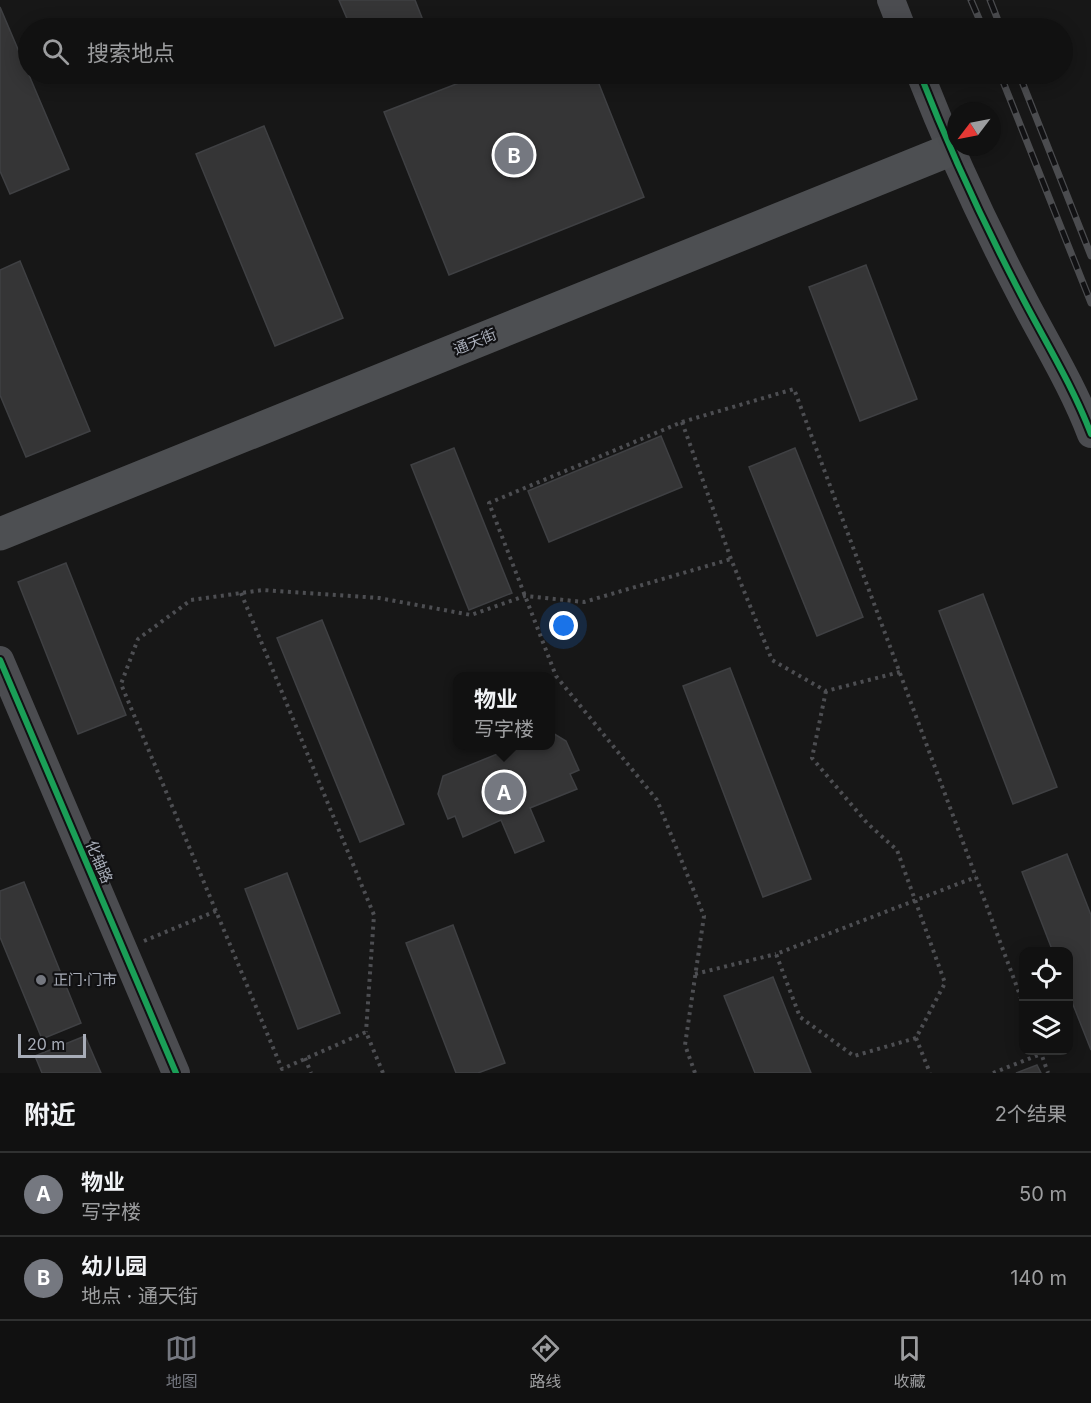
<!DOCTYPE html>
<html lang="zh">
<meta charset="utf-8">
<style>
body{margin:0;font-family:Inter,"Noto Sans SC",sans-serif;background:#1e1f1f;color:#f1f3f6}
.controls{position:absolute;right:18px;bottom:18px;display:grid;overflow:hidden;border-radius:12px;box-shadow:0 3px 15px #0003}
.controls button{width:54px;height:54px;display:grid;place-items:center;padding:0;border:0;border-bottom:2px solid #303131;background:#111;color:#f1f3f6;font:30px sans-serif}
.compass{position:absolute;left:947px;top:102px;width:54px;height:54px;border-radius:50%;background:#111;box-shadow:0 3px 15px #0003;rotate:238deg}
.scale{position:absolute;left:18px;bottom:15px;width:68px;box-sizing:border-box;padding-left:6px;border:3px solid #a8adb8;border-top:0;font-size:16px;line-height:21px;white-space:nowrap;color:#a8adb8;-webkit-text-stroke:4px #111113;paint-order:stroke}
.you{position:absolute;left:564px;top:626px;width:21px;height:21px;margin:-15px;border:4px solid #fff;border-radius:50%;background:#1a73e8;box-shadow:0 0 0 9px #1a73e833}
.badge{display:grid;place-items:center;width:39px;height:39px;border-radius:50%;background:#757880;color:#fff;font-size:20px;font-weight:700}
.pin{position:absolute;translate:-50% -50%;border:3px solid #fff;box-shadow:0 2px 6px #0006}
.popup{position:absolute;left:453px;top:672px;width:102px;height:78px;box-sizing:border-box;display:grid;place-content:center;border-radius:12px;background:#111;filter:drop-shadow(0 2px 4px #0005);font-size:20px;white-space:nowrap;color:#9c9d9f}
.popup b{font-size:22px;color:#f1f3f6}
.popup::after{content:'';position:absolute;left:50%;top:100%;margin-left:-12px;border:12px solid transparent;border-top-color:#111}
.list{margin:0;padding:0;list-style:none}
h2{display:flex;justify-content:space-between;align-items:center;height:78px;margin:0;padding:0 24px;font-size:26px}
h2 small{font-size:20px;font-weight:400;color:#9c9d9f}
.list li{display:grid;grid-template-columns:39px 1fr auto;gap:18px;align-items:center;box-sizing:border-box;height:84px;padding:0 24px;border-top:2px solid #303131}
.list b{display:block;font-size:22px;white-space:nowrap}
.list p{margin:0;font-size:20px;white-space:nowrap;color:#9c9d9f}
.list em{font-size:20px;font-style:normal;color:#9c9d9f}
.icon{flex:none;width:33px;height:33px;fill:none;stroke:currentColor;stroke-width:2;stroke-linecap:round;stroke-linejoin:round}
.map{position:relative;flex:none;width:1091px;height:1073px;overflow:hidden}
.search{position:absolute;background:#111;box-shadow:0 3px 15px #0003;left:18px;right:18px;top:18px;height:66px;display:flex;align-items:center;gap:15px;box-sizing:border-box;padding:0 21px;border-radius:33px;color:#9c9d9f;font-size:22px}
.sheet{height:246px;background:#111}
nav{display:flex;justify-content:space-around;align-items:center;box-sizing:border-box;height:84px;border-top:2px solid #303131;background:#111;font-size:16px;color:#9c9d9f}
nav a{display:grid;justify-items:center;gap:3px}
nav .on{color:#757880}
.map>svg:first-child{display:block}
</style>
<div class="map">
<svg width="1091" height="1073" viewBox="0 0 1091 1073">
<rect width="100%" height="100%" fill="#171717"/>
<g fill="#353536" stroke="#3f4043" stroke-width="1.5">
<polygon points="339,0 415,0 426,28 351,28"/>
<polygon points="0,7 69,169 10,194 0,171"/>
<polygon points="482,74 595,74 644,197 449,275 384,112"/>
<polygon points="264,126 343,318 275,346 196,154"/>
<polygon points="20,261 90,431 26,457 0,395 0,270"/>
<polygon points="866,265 917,399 860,421 809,287"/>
<polygon points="661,436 682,487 549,542 528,491"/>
<polygon points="454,448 512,593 469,610 411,465"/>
<polygon points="795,448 863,617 817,636 749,467"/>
<polygon points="66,563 126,715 78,734 18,582"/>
<polygon points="983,594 1057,787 1013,804 939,611"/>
<polygon points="322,620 404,824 360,842 277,638"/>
<polygon points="730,668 811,879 763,897 683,686"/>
<polygon points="551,732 566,741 579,770 570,774 577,789 530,808 544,841 515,853 501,820 463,837 455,816 448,819 438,794 443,776 517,746 550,746"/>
<polygon points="1067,854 1091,915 1091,1050 1068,992 1068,952 1053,952 1022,872"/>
<polygon points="287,873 340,1013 298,1029 245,889"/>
<polygon points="24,882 81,1023 42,1039 0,937 0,891"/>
<polygon points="453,925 505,1063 478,1073 456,1073 406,943"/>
<polygon points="773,977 811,1073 755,1073 724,996"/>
<polygon points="85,1036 101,1073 42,1073 35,1056"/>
<polygon points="1037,1065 1041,1073 1016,1073"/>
</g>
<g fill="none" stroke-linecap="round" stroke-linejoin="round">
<g stroke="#4d4e52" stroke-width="4" stroke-dasharray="3 4.5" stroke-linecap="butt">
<polyline points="682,422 731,559 772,660 826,691 900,672"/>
<polyline points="241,593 374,915 366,1032"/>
<polyline points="826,691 812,758 867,823 897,850 945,983 916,1038 854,1056 800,1017 776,954 976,877"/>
<polyline points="144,941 216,911"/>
<polyline points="695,974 776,954"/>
<polyline points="916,1038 930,1073"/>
<polyline points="1040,1050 1048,1073"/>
<polyline points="305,1058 311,1073"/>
<polyline points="383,1073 366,1032 282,1069 121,684 138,639 191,600 263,590 379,598 471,615 525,596 584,602 731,559"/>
<polyline points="695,1073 685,1045 704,916 657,800 556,676 489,503 682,422 794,389 1024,1006"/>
<polyline points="993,1073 1041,1054"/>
</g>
<g stroke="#4b4c50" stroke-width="28">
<polyline points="891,0 902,28"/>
<path d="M920,74C949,148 982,220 1019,291C1043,338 1072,384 1091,434"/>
<polyline points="0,660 176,1073"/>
</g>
<polyline stroke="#4d4f52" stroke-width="33" points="0,534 950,150"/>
<g stroke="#4b4c4f" stroke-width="7">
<g id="rail">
<polyline points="971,0 983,28"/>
<polyline points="990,0 1001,28"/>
<polyline points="1000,74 1091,303"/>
<polyline points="1019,74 1091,256"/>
</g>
</g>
<use href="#rail" stroke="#111113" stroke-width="4.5" stroke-dasharray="14" stroke-linecap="butt"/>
<g stroke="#111113" stroke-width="10">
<g id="cycleway">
<path d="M920,74C949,148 982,220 1019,291C1043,338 1072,384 1091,434"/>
<polyline points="0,660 176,1073"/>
</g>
</g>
<use href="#cycleway" stroke="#1a9f57" stroke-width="6"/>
</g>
<circle fill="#757880" stroke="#111113" stroke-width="2" cx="41" cy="980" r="6"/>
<g text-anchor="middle" stroke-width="4.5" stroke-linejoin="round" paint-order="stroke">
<g font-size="15" fill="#a8adb8" stroke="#111113">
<text transform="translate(475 342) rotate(-22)" y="5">通天街</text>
<text transform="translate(99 862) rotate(67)" y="5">化轴路</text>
</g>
<g font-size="15" fill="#a8adb8" stroke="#111113" text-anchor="start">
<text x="53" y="985">正门·门市</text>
</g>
</g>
</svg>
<div class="controls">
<button><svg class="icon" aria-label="locate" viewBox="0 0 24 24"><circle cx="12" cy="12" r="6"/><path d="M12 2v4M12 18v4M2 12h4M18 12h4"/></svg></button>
<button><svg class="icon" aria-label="layers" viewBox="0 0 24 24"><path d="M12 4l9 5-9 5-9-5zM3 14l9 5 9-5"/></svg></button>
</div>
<svg class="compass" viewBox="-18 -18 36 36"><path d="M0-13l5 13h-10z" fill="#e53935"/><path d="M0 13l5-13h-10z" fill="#9c9d9f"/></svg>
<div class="scale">20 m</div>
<div class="you"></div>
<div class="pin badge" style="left:504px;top:792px">A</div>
<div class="popup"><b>物业</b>写字楼</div>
<div class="pin badge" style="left:514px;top:155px">B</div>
<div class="search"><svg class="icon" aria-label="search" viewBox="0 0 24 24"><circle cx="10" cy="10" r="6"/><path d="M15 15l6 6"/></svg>搜索地点</div>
</div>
<section class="sheet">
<h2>附近<small>2个结果</small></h2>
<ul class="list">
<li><span class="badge">A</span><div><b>物业</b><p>写字楼</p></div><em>50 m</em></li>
<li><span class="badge">B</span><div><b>幼儿园</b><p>地点 · 通天街</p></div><em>140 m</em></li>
</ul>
</section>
<nav>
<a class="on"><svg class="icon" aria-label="map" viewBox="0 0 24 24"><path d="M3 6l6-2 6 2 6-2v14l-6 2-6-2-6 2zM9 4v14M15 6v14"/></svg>地图</a>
<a><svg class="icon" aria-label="directions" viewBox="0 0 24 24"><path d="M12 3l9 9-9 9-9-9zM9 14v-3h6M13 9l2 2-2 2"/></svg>路线</a>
<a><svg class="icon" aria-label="saved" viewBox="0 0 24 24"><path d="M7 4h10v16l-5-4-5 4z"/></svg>收藏</a>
</nav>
